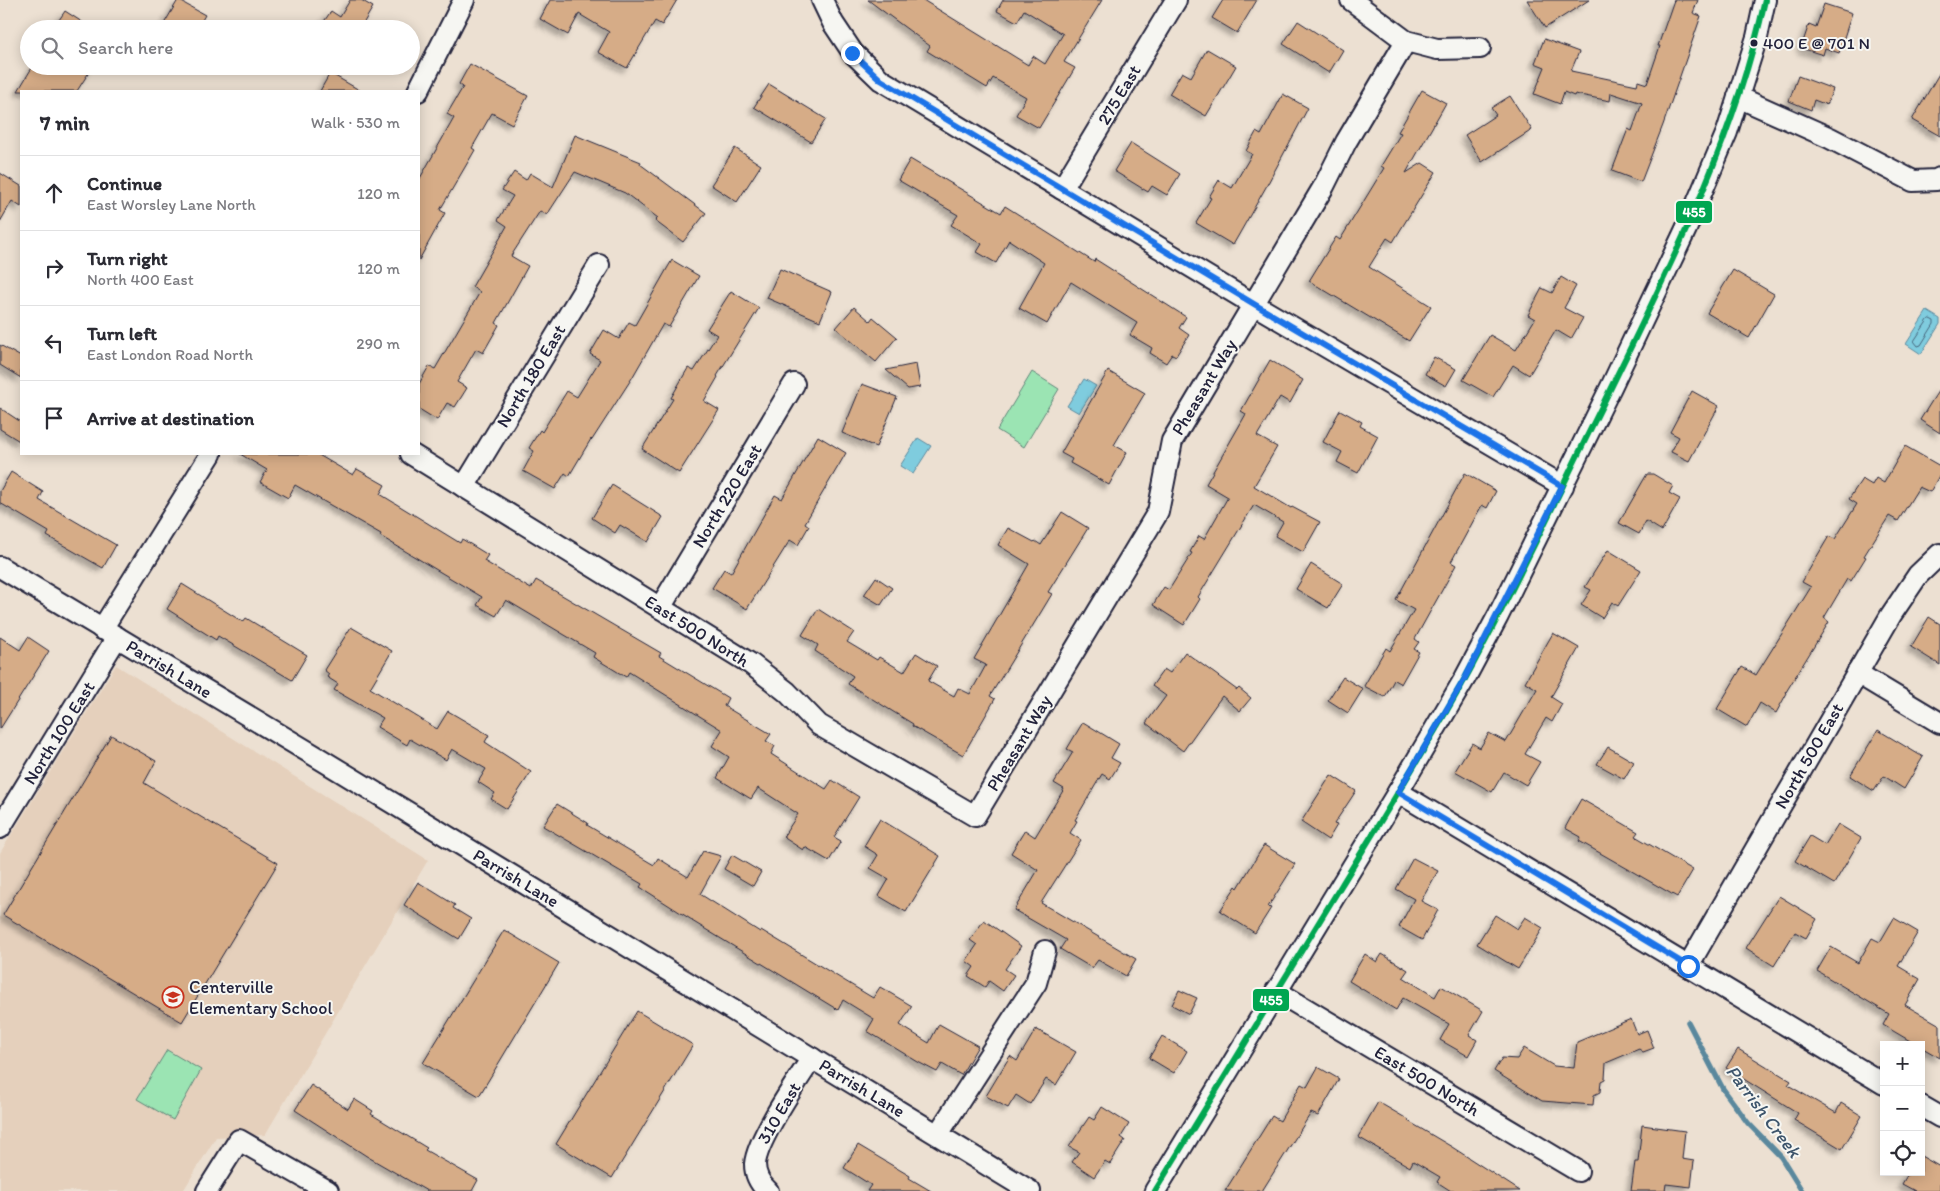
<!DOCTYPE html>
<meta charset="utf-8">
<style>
body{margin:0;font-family:Itim,sans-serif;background:#f2f2f3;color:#2b2b33}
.controls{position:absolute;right:15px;bottom:15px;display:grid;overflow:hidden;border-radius:0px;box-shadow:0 2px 12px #0003}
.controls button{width:45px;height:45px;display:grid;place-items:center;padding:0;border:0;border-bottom:1px solid #e1e1e2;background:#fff;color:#2b2b33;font:25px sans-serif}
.stop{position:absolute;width:15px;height:15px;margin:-11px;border:4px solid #1a73e8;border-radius:50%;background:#fff}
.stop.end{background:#1a73e8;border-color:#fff;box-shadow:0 1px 5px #0008}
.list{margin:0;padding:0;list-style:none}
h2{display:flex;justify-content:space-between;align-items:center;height:65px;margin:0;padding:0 20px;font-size:21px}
h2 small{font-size:16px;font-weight:400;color:#7c7c81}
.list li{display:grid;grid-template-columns:32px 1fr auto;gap:15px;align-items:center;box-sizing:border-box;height:75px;padding:0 20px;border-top:1px solid #e1e1e2}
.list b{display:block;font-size:19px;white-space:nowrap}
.list p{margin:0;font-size:16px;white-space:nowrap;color:#7c7c81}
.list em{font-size:16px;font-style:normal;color:#7c7c81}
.icon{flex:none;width:28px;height:28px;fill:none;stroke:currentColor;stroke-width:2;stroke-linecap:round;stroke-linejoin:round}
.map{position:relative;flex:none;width:1940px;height:1191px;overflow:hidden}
.search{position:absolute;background:#fff;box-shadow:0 2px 12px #0003;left:20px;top:20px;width:400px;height:55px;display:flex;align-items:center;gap:12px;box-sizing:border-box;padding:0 18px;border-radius:28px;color:#7c7c81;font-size:19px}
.panel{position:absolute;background:#fff;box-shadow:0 2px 12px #0003;left:20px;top:90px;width:400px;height:365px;border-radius:0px}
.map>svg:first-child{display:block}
</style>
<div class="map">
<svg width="1940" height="1191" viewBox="0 0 1940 1191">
<defs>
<filter id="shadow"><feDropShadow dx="-4.5" dy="4.5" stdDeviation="2.5" flood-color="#0004"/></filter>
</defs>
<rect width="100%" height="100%" fill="#ece0d2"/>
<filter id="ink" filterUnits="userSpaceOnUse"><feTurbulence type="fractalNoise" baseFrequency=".02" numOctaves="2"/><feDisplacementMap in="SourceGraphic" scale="10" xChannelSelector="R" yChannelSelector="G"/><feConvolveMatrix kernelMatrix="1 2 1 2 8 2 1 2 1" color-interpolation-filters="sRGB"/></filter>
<g filter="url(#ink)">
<polygon fill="#e5d0bc" points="116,665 428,860 265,1135 216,1137 183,1191 0,1191 0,853"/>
<g fill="#9be4b3" stroke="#5e8377">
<polygon points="1032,372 1059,389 1024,447 997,430"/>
<polygon points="167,1050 201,1070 173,1120 137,1099"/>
</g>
<g fill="#7fccde" stroke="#5a889d">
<polygon points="1927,311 1940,319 1940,324 1921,354 1906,344"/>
<polygon points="1084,379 1096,386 1079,413 1067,406"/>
<polygon points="918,438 931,446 913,474 900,466"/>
</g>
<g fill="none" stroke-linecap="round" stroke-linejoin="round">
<polygon stroke="#47667c" stroke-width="1" points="1930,319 1934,321 1934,324 1921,345 1918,346 1914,341 1928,320"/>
<polyline stroke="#5a889d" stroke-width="5.5" points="1688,1022 1723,1089 1748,1123 1781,1157 1802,1191"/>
</g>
<g fill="#d6ac87" stroke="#22223b" filter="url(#shadow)">
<polygon points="178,0 205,15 197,29 161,29"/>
<polygon points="350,0 361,0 373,7 360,29 319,29 331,11 340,17"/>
<polygon points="550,0 677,0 662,25 655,21 627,68 598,52 609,32 579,14 568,35 540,19"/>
<polygon points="868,0 923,0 1028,65 1033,56 1045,64 1063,34 1024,10 1017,22 997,11 1003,0 1102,0 1064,62 1075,68 1039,128 1016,115 1026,97 993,78 987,88 927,51 930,46"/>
<polygon points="1223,0 1257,0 1237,33 1212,18"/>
<polygon points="1527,0 1589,0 1545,28"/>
<polygon points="1674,0 1698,0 1693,13 1701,16 1663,125 1641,182 1612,171 1628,129 1632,131 1642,103 1611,93 1610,101 1575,94 1574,96 1564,92 1560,104 1534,94 1545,67 1535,63 1544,39 1579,52 1571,71 1637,85 1638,81 1647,84 1660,46 1658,46"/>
<polygon points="1824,4 1852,13 1839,53 1825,48 1823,55 1801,48 1809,24 1816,27"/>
<polygon points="65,11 93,29 53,29"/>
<polygon points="1298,21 1343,50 1329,73 1283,44"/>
<polygon points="1207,49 1236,66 1206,116 1169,94 1182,72 1191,77"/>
<polygon points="470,64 528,96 512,124 492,113 472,148 475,150 440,210 445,213 419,260 419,180 454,118 447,114 463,87 459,84"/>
<polygon points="33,66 93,66 77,91 18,91"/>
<polygon points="1940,72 1940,136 1912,120"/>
<polygon points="330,73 361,91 320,91"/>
<polygon points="1798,76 1833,89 1827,105 1814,100 1811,110 1789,101"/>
<polygon points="769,84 826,119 811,142 754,107"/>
<polygon points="1422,90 1446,103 1406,173 1422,163 1436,172 1393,242 1387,238 1369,267 1431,306 1409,341 1309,281 1336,237 1340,240 1384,168 1381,166 1401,133 1398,132"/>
<polygon points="1283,94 1308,108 1266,187 1233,245 1196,223 1211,198 1209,197 1219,180 1232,188 1252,154 1246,151 1256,132 1261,135"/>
<polygon points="1510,96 1532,130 1482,162 1465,135 1496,115 1491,108"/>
<polygon points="575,135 641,162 640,164 706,213 683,242 655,221 658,218 625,193 575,172 547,215 540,211 511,256 528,266 496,323 499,325 483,353 476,349 457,382 467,388 455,407 447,403 437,420 419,409 419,384 429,366 435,369 480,292 472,287 507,226 498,220 513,196 502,190 514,172 526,180 530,173 553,187"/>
<polygon points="1131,143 1180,174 1167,195 1152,186 1148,192 1114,171"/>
<polygon points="735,148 761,165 737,202 711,185"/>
<polygon points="910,159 1001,213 1005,206 1094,262 1095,259 1186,317 1179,328 1189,335 1176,356 1172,354 1166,363 1150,353 1152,348 1130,335 1137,323 1071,282 1047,324 1019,308 1044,263 1009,240 996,263 977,252 982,244 951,225 958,215 898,180"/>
<polygon points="0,173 21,186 21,207 12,201 0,222"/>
<polygon points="672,260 699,276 669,327 663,324 632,378 592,440 591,439 569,476 565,473 555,489 523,471 534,451 529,448 540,430 542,432 567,391 577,397 600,360 590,354 604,330 619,339 629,322 635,325"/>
<polygon points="780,269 832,292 820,321 767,298"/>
<polygon points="1733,270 1774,294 1749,338 1707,313"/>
<polygon points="1561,277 1576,286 1564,308 1583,318 1571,339 1556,330 1529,375 1513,365 1493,397 1463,380 1490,335 1516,350 1535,319 1528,315 1542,288 1552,293"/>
<polygon points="731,291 759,308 717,376 718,377 704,401 719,410 679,473 642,449 673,399 671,398 688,368 694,371 717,335 707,329"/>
<polygon points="854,307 870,321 873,317 897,337 876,362 836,328"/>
<polygon points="0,345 21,357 21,378 0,365"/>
<polygon points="1434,357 1456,369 1446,386 1425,374"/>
<polygon points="1270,360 1303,380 1290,403 1280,397 1257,436 1277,447 1254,486 1291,508 1292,507 1320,522 1303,552 1275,536 1283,522 1254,505 1198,597 1200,599 1184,625 1153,605 1164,587 1169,590 1192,553 1190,552 1199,536 1204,539 1228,497 1206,484 1246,414 1241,411"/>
<polygon points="916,364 920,387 908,389 886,370"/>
<polygon points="1108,371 1145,393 1114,445 1127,452 1109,485 1070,463 1072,459 1061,453"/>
<polygon points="862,384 897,397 876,447 842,433"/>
<polygon points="1940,388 1940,433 1920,420"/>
<polygon points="1692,391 1719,406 1689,461 1671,452 1679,437 1670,432"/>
<polygon points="0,408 21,422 21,442 0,429"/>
<polygon points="1340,410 1362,422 1360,426 1378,436 1358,473 1337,462 1342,452 1323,442"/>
<polygon points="818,436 846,453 805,523 809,526 798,545 790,540 747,609 712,588 724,569 731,573 775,495 782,499"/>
<polygon points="1905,446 1940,466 1940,474 1930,492 1919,487 1898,521 1889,516 1864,556 1866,557 1851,581 1847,579 1824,618 1829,622 1786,692 1787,693 1776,713 1760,703 1747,727 1717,709 1742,667 1756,675 1811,587 1802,582 1829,536 1835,539 1857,504 1849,499 1862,479 1872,485 1876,478 1884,483"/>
<polygon points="240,454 317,454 353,475 357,469 385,485 380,494 460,543 462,539 488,555 484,561 531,589 536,580 661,653 659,656 728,698 724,706 771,734 766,741 775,746 771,754 826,789 832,780 859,797 834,837 841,841 829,861 805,847 803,850 783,837 798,814 758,788 751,799 717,778 729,757 712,746 722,730 629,672 626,677 593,657 595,653 506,600 496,616 477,605 482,597 380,536 381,534 295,485 288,498 260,482 267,470"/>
<polygon points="11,472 43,492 39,500 116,545 103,568 47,536 49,532 0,503 0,491"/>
<polygon points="1465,473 1496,491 1487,508 1482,505 1451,562 1456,565 1415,639 1419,642 1414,649 1419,652 1401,684 1394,680 1385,697 1364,686 1386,648 1390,651 1414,610 1396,600"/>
<polygon points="1647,474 1653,474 1673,486 1669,493 1680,499 1662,531 1646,521 1639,534 1619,523"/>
<polygon points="612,485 663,517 648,542 620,525 615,533 592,518"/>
<polygon points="1062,512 1088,528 1048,592 1052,594 990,696 995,699 963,755 912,726 913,724 848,684 853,676 815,651 818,645 802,635 818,609 854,632 847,642 877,660 879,657 904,672 916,653 937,666 928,681 954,696 958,688 970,694 986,665 974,659 1029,564 998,545 1008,528 1034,542 1035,541 1041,545"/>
<polygon points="1608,550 1641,570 1618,606 1612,602 1602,618 1581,605 1591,590 1585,587"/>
<polygon points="1311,564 1343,584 1328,608 1296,589"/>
<polygon points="876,577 892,588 881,605 864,595"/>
<polygon points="182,584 243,622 246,618 307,655 292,680 218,636 216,640 167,609"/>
<polygon points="1929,617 1940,624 1940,665 1911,647"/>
<polygon points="351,627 392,651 370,688 437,729 448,711 489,735 485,742 531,772 507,809 491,799 495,793 478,782 486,769 452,749 446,760 410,739 407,745 377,727 383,718 334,690 338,684 327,677 329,674 324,670"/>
<polygon points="1553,633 1579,648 1551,697 1562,704 1552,722 1546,718 1525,754 1540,762 1526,785 1504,772 1492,792 1455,771 1472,743 1480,748 1489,733 1506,742 1537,689 1525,682"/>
<polygon points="0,637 20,650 28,637 49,651 0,729"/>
<polygon points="1185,652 1237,690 1239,688 1251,698 1240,711 1222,696 1183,751 1146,723 1166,696 1152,686 1164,669 1170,673"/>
<polygon points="1343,677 1363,689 1348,713 1328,700"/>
<polygon points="1083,722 1119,744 1111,758 1120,763 1110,779 1102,774 1075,820 1077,821 1070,833 1081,840 1041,903 1136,959 1126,976 1098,960 1092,968 1060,949 1066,940 1014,910 1038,870 1011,853 1025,830 1035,837 1064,789 1054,783 1073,752 1067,749"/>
<polygon points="1878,730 1923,757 1904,789 1884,776 1874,791 1850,776"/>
<polygon points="111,735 156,761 144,783 278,863 182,1022 3,915"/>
<polygon points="1608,747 1634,762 1624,779 1597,764"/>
<polygon points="1331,775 1356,791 1334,824 1337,825 1328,840 1301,822"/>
<polygon points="1581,799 1638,832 1635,836 1693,870 1677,897 1579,841 1581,837 1565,828"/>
<polygon points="557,804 588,823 587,825 654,865 658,858 688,877 703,851 721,856 700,894 760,932 761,930 873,998 880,987 912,1006 900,1025 929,1043 939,1024 978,1046 961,1075 942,1064 937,1072 918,1062 867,1031 874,1019 843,1000 838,1010 692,921 692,920 640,887 642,884 543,826"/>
<polygon points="880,819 940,856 906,912 879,896 889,879 870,868 878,855 864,846"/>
<polygon points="1838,824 1861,838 1834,884 1795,861 1810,836 1825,845"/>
<polygon points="1264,845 1295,864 1268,907 1271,908 1255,933 1220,911 1236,886 1238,888"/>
<polygon points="732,855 761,872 753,886 724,869"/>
<polygon points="1413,858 1438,871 1421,901 1438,910 1422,940 1399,927 1414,899 1396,889"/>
<polygon points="418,882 455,905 453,908 471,919 459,939 404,905"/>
<polygon points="1779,896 1817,919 1806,938 1795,932 1774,966 1746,948"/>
<polygon points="1495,915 1517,929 1525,917 1543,928 1518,969 1477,944"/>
<polygon points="1894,918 1918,932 1898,966 1920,979 1905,1005 1940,1025 1940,1058 1921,1047 1921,1045 1917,1045 1883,1025 1889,1014 1817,971 1831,947 1858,963 1872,938 1880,942"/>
<polygon points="984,920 1021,946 1005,969 1014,975 1003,991 989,981 985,987 968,976 974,967 966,961 977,945 970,940"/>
<polygon points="504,930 559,963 479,1096 423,1063"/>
<polygon points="1365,954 1377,962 1382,954 1408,970 1403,977 1435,997 1441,986 1483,1011 1469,1035 1477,1040 1468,1056 1440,1040 1449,1024 1403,998 1396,1010 1349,981"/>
<polygon points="1179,990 1197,998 1189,1014 1172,1005"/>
<polygon points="637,1011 693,1045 612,1178 556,1144"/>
<polygon points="1631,1019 1637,1034 1647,1030 1654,1048 1643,1052 1639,1049 1606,1063 1605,1079 1601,1081 1600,1092 1594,1095 1593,1105 1542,1101 1494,1071 1502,1058 1517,1059 1524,1048 1554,1066 1574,1068 1577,1042"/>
<polygon points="1036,1029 1076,1052 1056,1085 1046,1079 1030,1104 1016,1095 1008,1108 986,1096 1010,1056 1017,1061"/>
<polygon points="1162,1036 1187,1051 1174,1073 1149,1058"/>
<polygon points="1738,1049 1791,1081 1788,1085 1836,1113 1841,1103 1862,1116 1842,1149 1794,1120 1798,1113 1726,1068"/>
<polygon points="1318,1067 1339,1079 1318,1116 1311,1113 1262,1191 1225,1191 1272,1116 1280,1121 1301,1084 1307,1087"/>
<polygon points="311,1085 348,1109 354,1099 373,1111 371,1114 427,1148 425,1150 478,1180 472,1191 427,1191 368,1157 295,1110"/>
<polygon points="1378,1102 1409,1120 1408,1121 1452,1147 1520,1191 1451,1191 1437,1182 1440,1177 1413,1161 1410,1167 1358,1137"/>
<polygon points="1102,1107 1129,1124 1121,1137 1125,1140 1110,1164 1105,1161 1094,1177 1072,1162 1079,1152 1069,1147 1089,1117 1094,1120"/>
<polygon points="1642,1125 1685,1131 1682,1159 1694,1161 1691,1187 1666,1184 1665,1191 1631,1191 1635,1162 1638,1162"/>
<polygon points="858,1145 910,1176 909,1178 931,1191 867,1191 871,1185 844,1168"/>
<polygon points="1921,1156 1940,1167 1940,1191 1915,1191 1902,1184 1909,1172 1921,1172"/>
</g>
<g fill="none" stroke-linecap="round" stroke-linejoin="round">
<g stroke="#22223b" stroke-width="24">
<g id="minor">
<polyline points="822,0 833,23 853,53 881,80 1253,304 1563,486"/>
<polyline points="1351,0 1406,41 1437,49 1480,48"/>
<polyline points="418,91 464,0"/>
<polyline points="1738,97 1830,138 1913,181 1936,180 1940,178"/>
<polyline points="1062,189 1176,0"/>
<polyline points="411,454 751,664 787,692 819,725 975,816 1158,512 1172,441 1324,186 1346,142 1406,41"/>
<polyline points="464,487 599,265"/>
<polyline points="0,567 317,757 1030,1191"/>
<polyline points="660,608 794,384"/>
<polyline points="102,629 211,454"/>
<polyline points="1857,673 1940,723"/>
<polyline points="1398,792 1884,1084"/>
<polyline points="0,828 117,637"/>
<polyline points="1688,966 1891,615 1918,575 1940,554"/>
<polyline points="1276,991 1578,1171"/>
<polyline points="1921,1106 1940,1117"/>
<polyline points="938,1134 1036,983 1045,951"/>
<polyline points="207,1191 239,1140 328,1191"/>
<path d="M768,1191C760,1184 755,1175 755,1164C757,1139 797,1081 812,1058"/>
<polyline points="1155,1191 1398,792 1465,678 1498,616 1611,387 1686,229 1727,132 1757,37 1765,0"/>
</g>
</g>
<use href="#minor" stroke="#f6f6f2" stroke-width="20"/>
<g stroke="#f6f6f2" stroke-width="10">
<path id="bus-1" d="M1155,1191C1217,1089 1279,987 1341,886C1383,817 1426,748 1466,677C1515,589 1557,496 1602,406C1666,275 1734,143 1765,0"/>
</g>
<use href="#bus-1" stroke="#00a651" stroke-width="6"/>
</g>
</g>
<g fill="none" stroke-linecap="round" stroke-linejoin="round" filter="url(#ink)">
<polyline stroke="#1a73e8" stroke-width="6" points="852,53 881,80 1254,304 1562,486 1465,678 1398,792 1688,966"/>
</g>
<defs>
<g id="school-ring" transform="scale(1.125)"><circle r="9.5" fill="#f6f6f2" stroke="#c8321e" stroke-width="1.5"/><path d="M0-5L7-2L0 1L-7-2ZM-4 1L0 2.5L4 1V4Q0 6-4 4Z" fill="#c8321e"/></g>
</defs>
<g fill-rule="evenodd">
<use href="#school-ring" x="173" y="997"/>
</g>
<circle fill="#22223b" stroke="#f6f6f2" stroke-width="2" cx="1754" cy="43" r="4.5"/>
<g text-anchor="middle" stroke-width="4" stroke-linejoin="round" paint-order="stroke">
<g font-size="17" fill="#22223b" stroke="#f6f6f2" text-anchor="start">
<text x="1763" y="49">400 E @ 701 N</text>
</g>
<g font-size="18" fill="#22223b" stroke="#f6f6f2">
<text transform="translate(1119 95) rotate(-59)" y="6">275 East</text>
<text transform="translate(531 376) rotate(-59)" y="6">North 180 East</text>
<text transform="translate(1204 387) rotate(-59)" y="6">Pheasant Way</text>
<text transform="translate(727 496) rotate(-59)" y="6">North 220 East</text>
<text transform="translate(697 631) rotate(32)" y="6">East 500 North</text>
<text transform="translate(169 669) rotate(31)" y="6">Parrish Lane</text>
<text transform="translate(59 733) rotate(-58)" y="6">North 100 East</text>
<text transform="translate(1019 743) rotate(-59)" y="6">Pheasant Way</text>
<text transform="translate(1809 756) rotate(-60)" y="6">North 500 East</text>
<text transform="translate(516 878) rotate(31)" y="6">Parrish Lane</text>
<text transform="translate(1427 1081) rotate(31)" y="6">East 500 North</text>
<text transform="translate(862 1088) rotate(31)" y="6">Parrish Lane</text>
<text transform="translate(779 1113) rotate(-60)" y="6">310 East</text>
</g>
<g font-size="18" fill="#22223b" stroke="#f6f6f2" text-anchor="start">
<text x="189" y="993">Centerville<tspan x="189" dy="21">Elementary School</tspan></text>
</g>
<g font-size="19" font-style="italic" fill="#3e556c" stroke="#f6f6f2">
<text transform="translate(1764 1111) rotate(53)" y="7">Parrish Creek</text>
</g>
</g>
<g stroke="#f6f6f2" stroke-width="2">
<rect x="1675" y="200" width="38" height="24" rx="5" fill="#00a651"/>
<rect x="1252" y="988" width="38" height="24" rx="5" fill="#00a651"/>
</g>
<g font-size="14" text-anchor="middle" font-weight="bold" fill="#fff">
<text x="1694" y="217">455</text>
<text x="1271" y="1005">455</text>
</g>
</svg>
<div class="controls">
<button>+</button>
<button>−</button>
<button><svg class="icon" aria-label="locate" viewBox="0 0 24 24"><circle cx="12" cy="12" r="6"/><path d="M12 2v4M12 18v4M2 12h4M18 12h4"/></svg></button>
</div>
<div class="stop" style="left:1688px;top:966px"></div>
<div class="stop end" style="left:852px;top:53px"></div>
<div class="search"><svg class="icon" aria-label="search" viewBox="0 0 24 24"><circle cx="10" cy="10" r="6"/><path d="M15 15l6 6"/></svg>Search here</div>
<section class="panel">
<h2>7 min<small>Walk · 530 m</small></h2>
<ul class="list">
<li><svg class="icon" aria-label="ahead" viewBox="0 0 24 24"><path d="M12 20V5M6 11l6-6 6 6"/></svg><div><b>Continue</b><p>East Worsley Lane North</p></div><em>120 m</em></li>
<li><svg class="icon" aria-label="right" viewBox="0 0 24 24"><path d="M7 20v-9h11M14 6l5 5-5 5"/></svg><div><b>Turn right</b><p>North 400 East</p></div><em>120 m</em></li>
<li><svg class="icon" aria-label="left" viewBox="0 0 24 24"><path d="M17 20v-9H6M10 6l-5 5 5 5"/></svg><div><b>Turn left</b><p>East London Road North</p></div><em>290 m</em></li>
<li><svg class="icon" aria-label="arrive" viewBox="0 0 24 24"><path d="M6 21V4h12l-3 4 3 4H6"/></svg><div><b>Arrive at destination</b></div></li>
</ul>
</section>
</div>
